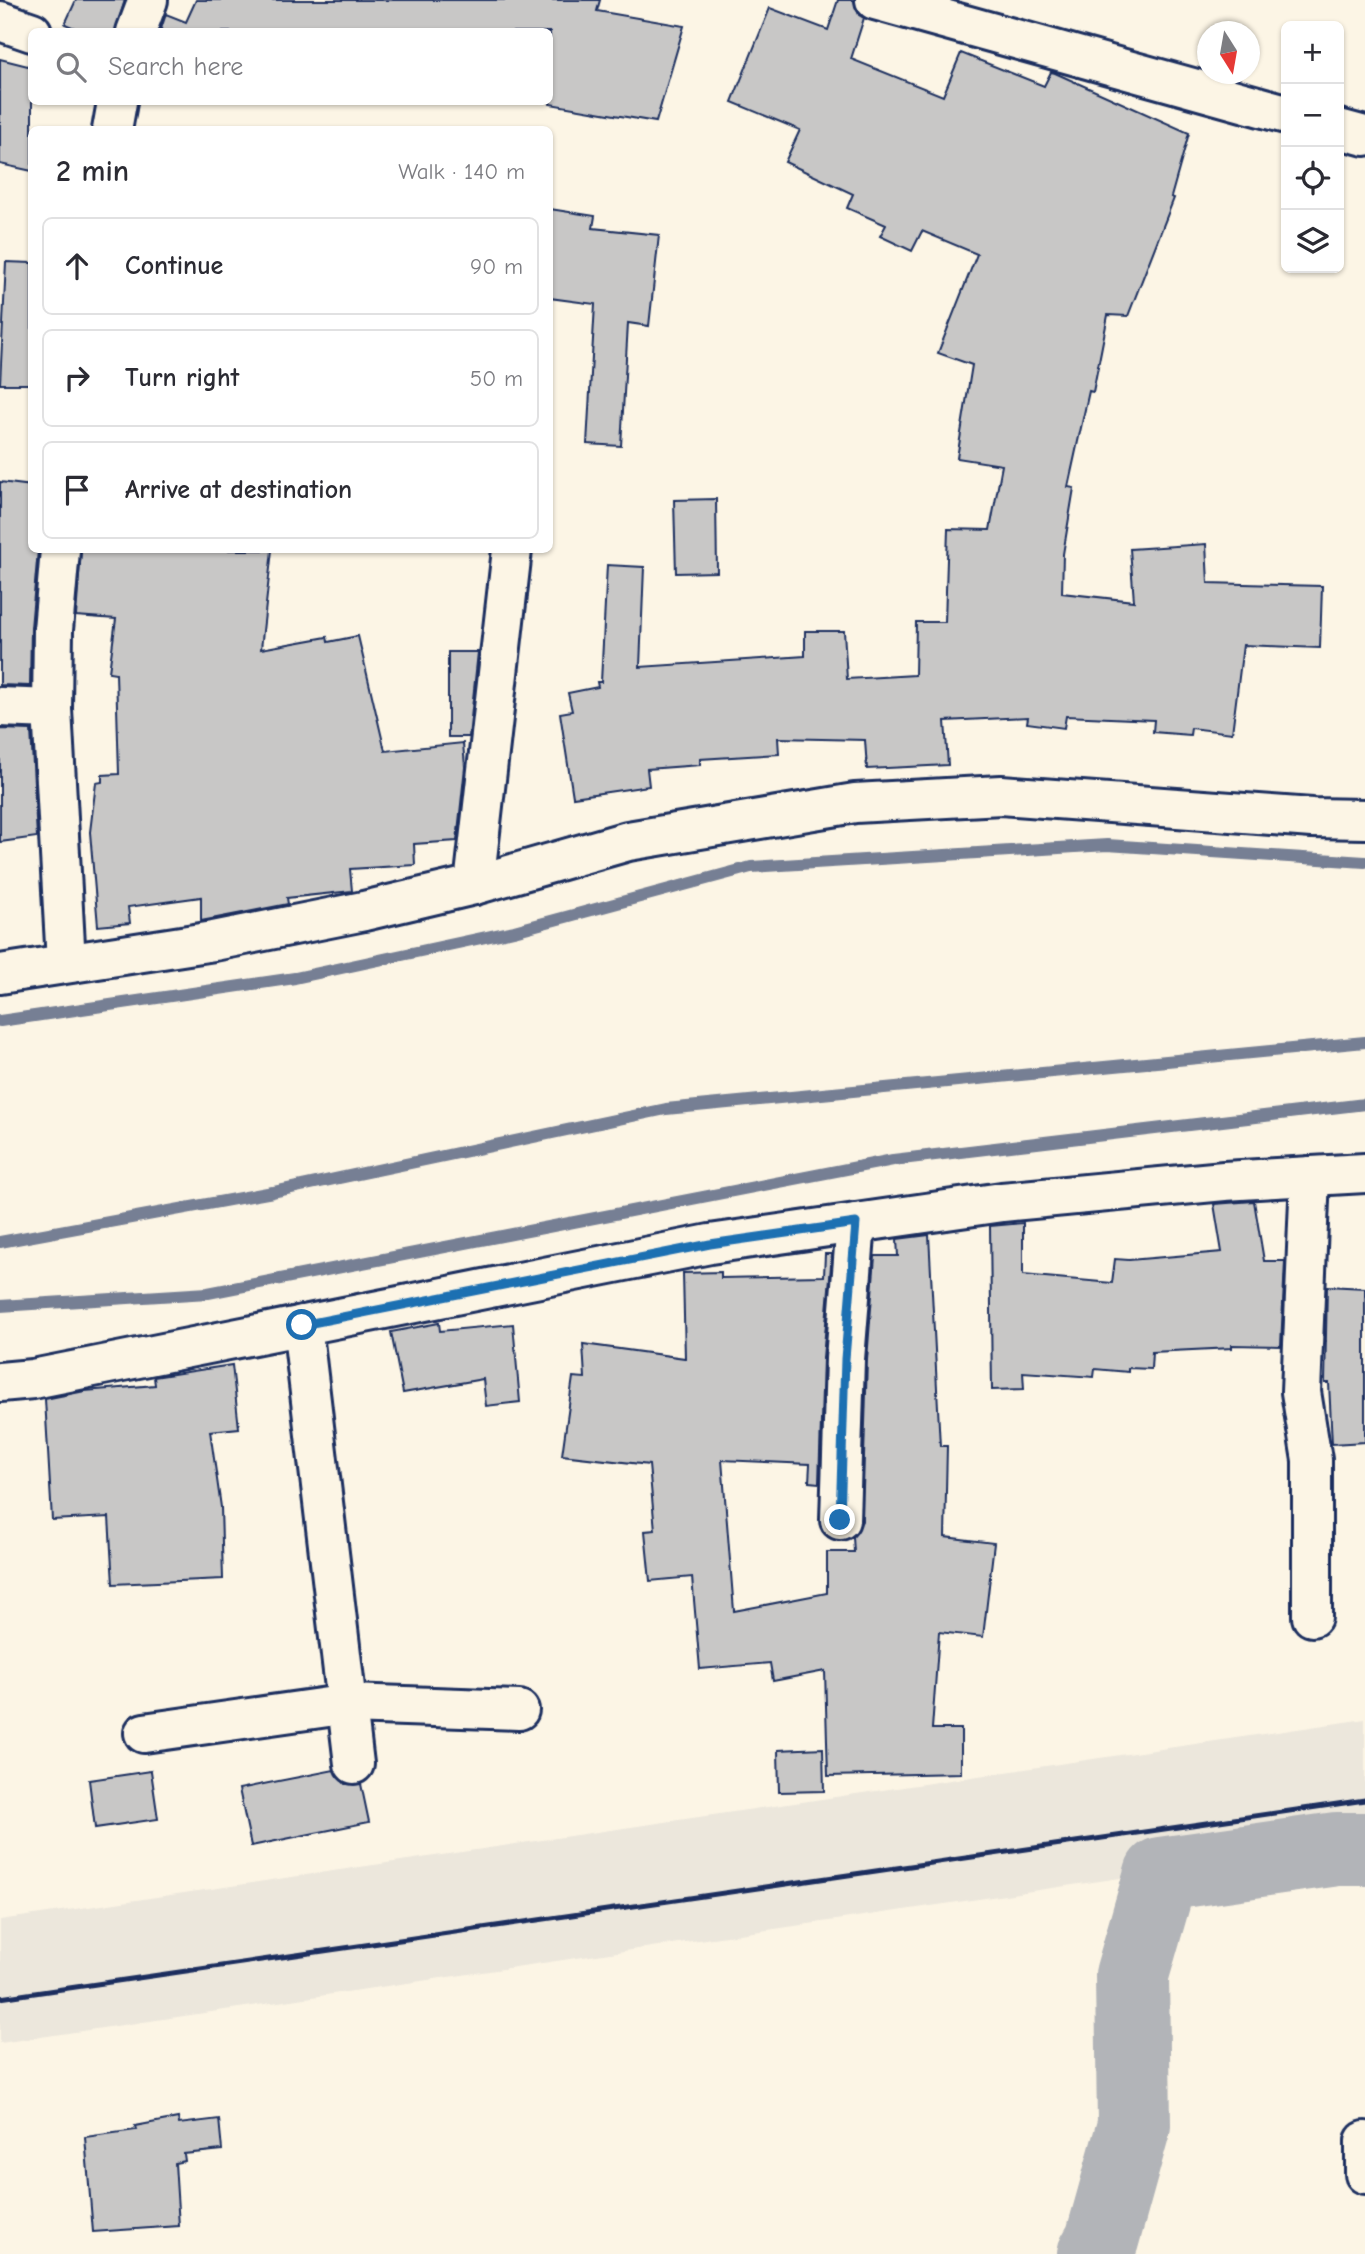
<!DOCTYPE html>
<meta charset="utf-8">
<style>
body{margin:0;font-family:"Comic Neue",sans-serif;background:#f2f2f3;color:#2b2b33}
.controls{position:absolute;right:21px;top:21px;display:grid;overflow:hidden;border-radius:10px;box-shadow:0 2px 5px #0004}
.controls button{width:63px;height:63px;display:grid;place-items:center;padding:0;border:0;border-bottom:2px solid #e1e1e2;background:#fff;color:#2b2b33;font:35px sans-serif}
.compass{position:absolute;left:1197px;top:21px;width:63px;height:63px;border-radius:50%;background:#fff;box-shadow:0 2px 5px #0004;rotate:169deg}
.stop{position:absolute;width:21px;height:21px;margin:-16px;border:5px solid #1f6fb2;border-radius:50%;background:#fff}
.stop.end{background:#1f6fb2;border-color:#fff;box-shadow:0 2px 7px #0008}
.list{margin:0;padding:0;list-style:none}
h2{display:flex;justify-content:space-between;align-items:center;height:91px;margin:0;padding:0 28px;font-size:30px}
h2 small{font-size:23px;font-weight:400;color:#7c7c81}
.list li{display:grid;grid-template-columns:46px 1fr auto;gap:21px;align-items:center;box-sizing:border-box;height:98px;margin:0 14px 14px;padding:0 14px;border:2px solid #e1e1e2;border-radius:10px}
.list b{display:block;font-size:26px;white-space:nowrap}
.list em{font-size:23px;font-style:normal;color:#7c7c81}
.icon{flex:none;width:38px;height:38px;fill:none;stroke:currentColor;stroke-width:2;stroke-linecap:round;stroke-linejoin:round}
.map{position:relative;flex:none;width:1365px;height:2254px;overflow:hidden}
.search{position:absolute;background:#fff;box-shadow:0 2px 5px #0004;left:28px;top:28px;width:525px;height:77px;display:flex;align-items:center;gap:18px;box-sizing:border-box;padding:0 24px;border-radius:10px;color:#7c7c81;font-size:26px}
.panel{position:absolute;background:#fff;box-shadow:0 2px 5px #0004;left:28px;top:126px;width:525px;height:427px;border-radius:10px}
.map>svg:first-child{display:block}
</style>
<div class="map">
<svg width="1365" height="2254" viewBox="0 0 1365 2254">
<rect width="100%" height="100%" fill="#fcf5e5"/>
<filter id="ink" filterUnits="userSpaceOnUse"><feTurbulence type="fractalNoise" baseFrequency=".0143" numOctaves="2"/><feDisplacementMap in="SourceGraphic" scale="14" xChannelSelector="R" yChannelSelector="G"/><feConvolveMatrix kernelMatrix="1 2 1 2 8 2 1 2 1" color-interpolation-filters="sRGB"/></filter>
<g filter="url(#ink)">
<polygon fill="#ece7dc" points="1365,1719 1365,1842 0,2043 0,1920"/>
<g fill="none" stroke-linecap="round" stroke-linejoin="round">
<g stroke="#767f94" stroke-width="12">
<polyline points="0,1021 295,978 514,931 751,867 1107,845 1365,862"/>
<polyline points="0,1242 273,1192 666,1109 1365,1042"/>
<polyline points="0,1306 208,1293 893,1160 1365,1104"/>
</g>
<polyline stroke="#b2b4b8" stroke-width="74" points="1094,2254 1102,2240 1134,2125 1132,1975 1161,1874 1337,1849 1365,1849"/>
</g>
<g fill="#c8c7c6" stroke="#1b2f5e" stroke-width="2">
<polygon points="76,0 125,0 115,32 84,32 65,24"/>
<polygon points="196,0 600,0 597,11 684,26 656,122 550,104 550,32 160,32 166,14 186,22"/>
<polygon points="838,0 854,0 859,15 864,18 851,59 943,96 961,53 1044,86 1051,72 1055,73 1189,133 1171,197 1174,198 1128,316 1108,315 1093,392 1089,391 1068,487 1074,488 1063,554 1062,593 1134,601 1130,549 1206,544 1208,583 1322,586 1320,648 1243,645 1232,733 1191,728 1190,735 1153,732 1154,720 1066,716 1064,728 1027,723 1028,717 945,721 948,765 867,769 865,740 778,738 779,754 700,759 700,765 647,769 649,786 573,797 560,713 572,711 568,693 598,687 597,682 601,682 607,565 644,567 640,667 805,656 805,631 844,631 847,679 915,675 916,622 945,622 948,529 990,530 1002,465 957,458 972,365 938,353 977,254 922,231 912,251 880,236 886,225 847,208 853,194 785,162 800,130 732,102 770,8 828,30"/>
<polygon points="0,59 32,67 32,171 0,164"/>
<polygon points="550,209 595,216 593,228 659,235 649,326 628,323 621,446 587,444 595,304 550,298"/>
<polygon points="6,262 32,263 32,384 0,384"/>
<polygon points="0,482 32,486 32,550 38,550 31,628 30,686 0,685"/>
<polygon points="716,499 717,572 676,573 674,500"/>
<polygon points="81,550 272,550 261,649 327,637 328,642 358,636 385,751 463,743 465,767 457,841 414,844 415,865 350,869 352,891 287,898 288,904 201,921 201,897 128,907 130,923 98,926 90,832 96,783 102,782 102,775 119,774 116,673 109,672 116,619 76,616"/>
<polygon points="448,652 478,652 469,737 448,737"/>
<polygon points="0,729 31,730 37,837 0,842"/>
<polygon points="1254,1201 1264,1261 1285,1261 1281,1346 1232,1345 1232,1348 1152,1352 1151,1369 1128,1368 1128,1372 1095,1369 1094,1377 1023,1372 1024,1389 992,1390 990,1226 1023,1223 1023,1275 1112,1283 1115,1259 1129,1260 1222,1252 1214,1204"/>
<polygon points="929,1235 940,1446 947,1446 945,1537 994,1543 983,1637 939,1632 932,1729 961,1729 961,1773 828,1776 825,1671 773,1681 770,1663 700,1669 692,1577 650,1581 645,1531 655,1530 649,1465 562,1455 573,1377 585,1378 583,1344 685,1358 683,1273 721,1272 721,1278 824,1276 825,1254 832,1254 823,1358 819,1483 809,1482 810,1464 722,1460 734,1611 827,1593 827,1552 854,1552 853,1537 862,1521 867,1360 875,1256 898,1256 897,1239"/>
<polygon points="1327,1286 1365,1288 1365,1442 1332,1444 1329,1383 1325,1383"/>
<polygon points="439,1323 440,1331 513,1324 520,1402 486,1406 483,1379 403,1393 391,1332"/>
<polygon points="232,1365 239,1428 210,1431 221,1507 223,1579 113,1584 109,1517 52,1520 45,1399 85,1391 155,1385 154,1377"/>
<polygon points="823,1748 824,1791 779,1792 778,1750"/>
<polygon points="334,1770 345,1784 361,1784 369,1822 251,1846 239,1789"/>
<polygon points="151,1771 158,1819 95,1828 89,1780"/>
<polygon points="178,2118 179,2124 219,2119 222,2150 184,2154 185,2161 175,2163 179,2226 93,2232 85,2137 136,2130 135,2126"/>
</g>
<g fill="none" stroke-linecap="round" stroke-linejoin="round">
<g stroke="#1b2f5e" stroke-width="44">
<g id="street">
<polyline points="875,0 1286,114"/>
<polyline points="0,21 32,32"/>
<polyline points="1339,129 1365,136"/>
<polyline points="0,707 52,709"/>
<polyline points="474,885 512,550"/>
<polyline points="1310,1176 1301,1392 1312,1460 1312,1617"/>
<polyline points="302,1325 354,1764"/>
<polyline points="0,1382 33,1379 710,1244 1002,1202 1224,1181 1365,1173"/>
<polyline points="840,1520 845,1359 856,1223"/>
<polyline points="144,1733 349,1704 519,1710"/>
<polyline points="1365,2141 1365,2174"/>
</g>
</g>
<g stroke="#1b2f5e" stroke-width="44">
<g id="secondary">
<polyline points="136,32 148,0"/>
<polyline points="112,130 117,102"/>
<polyline points="60,550 53,630 52,709 66,963"/>
<polyline points="0,974 214,941 364,911 474,885 628,841 855,803 1001,795 1312,818 1365,819"/>
</g>
</g>
<use href="#street" stroke="#fcf5e5" stroke-width="38"/>
<use href="#secondary" stroke="#fcf5e5" stroke-width="38"/>
<polyline stroke="#1b2f5e" stroke-width="5" points="0,1998 1365,1800"/>
</g>
</g>
<g fill="none" stroke-linecap="round" stroke-linejoin="round" filter="url(#ink)">
<polyline stroke="#1f6fb2" stroke-width="9" points="302,1325 710,1244 856,1223 845,1359 840,1520"/>
</g>
</svg>
<div class="controls">
<button>+</button>
<button>−</button>
<button><svg class="icon" aria-label="locate" viewBox="0 0 24 24"><circle cx="12" cy="12" r="6"/><path d="M12 2v4M12 18v4M2 12h4M18 12h4"/></svg></button>
<button><svg class="icon" aria-label="layers" viewBox="0 0 24 24"><path d="M12 4l9 5-9 5-9-5zM3 14l9 5 9-5"/></svg></button>
</div>
<svg class="compass" viewBox="-18 -18 36 36"><path d="M0-13l5 13h-10z" fill="#e53935"/><path d="M0 13l5-13h-10z" fill="#7c7c81"/></svg>
<div class="stop" style="left:302px;top:1325px"></div>
<div class="stop end" style="left:840px;top:1520px"></div>
<div class="search"><svg class="icon" aria-label="search" viewBox="0 0 24 24"><circle cx="10" cy="10" r="6"/><path d="M15 15l6 6"/></svg>Search here</div>
<section class="panel">
<h2>2 min<small>Walk · 140 m</small></h2>
<ul class="list">
<li><svg class="icon" aria-label="ahead" viewBox="0 0 24 24"><path d="M12 20V5M6 11l6-6 6 6"/></svg><div><b>Continue</b></div><em>90 m</em></li>
<li><svg class="icon" aria-label="right" viewBox="0 0 24 24"><path d="M7 20v-9h11M14 6l5 5-5 5"/></svg><div><b>Turn right</b></div><em>50 m</em></li>
<li><svg class="icon" aria-label="arrive" viewBox="0 0 24 24"><path d="M6 21V4h12l-3 4 3 4H6"/></svg><div><b>Arrive at destination</b></div></li>
</ul>
</section>
</div>
